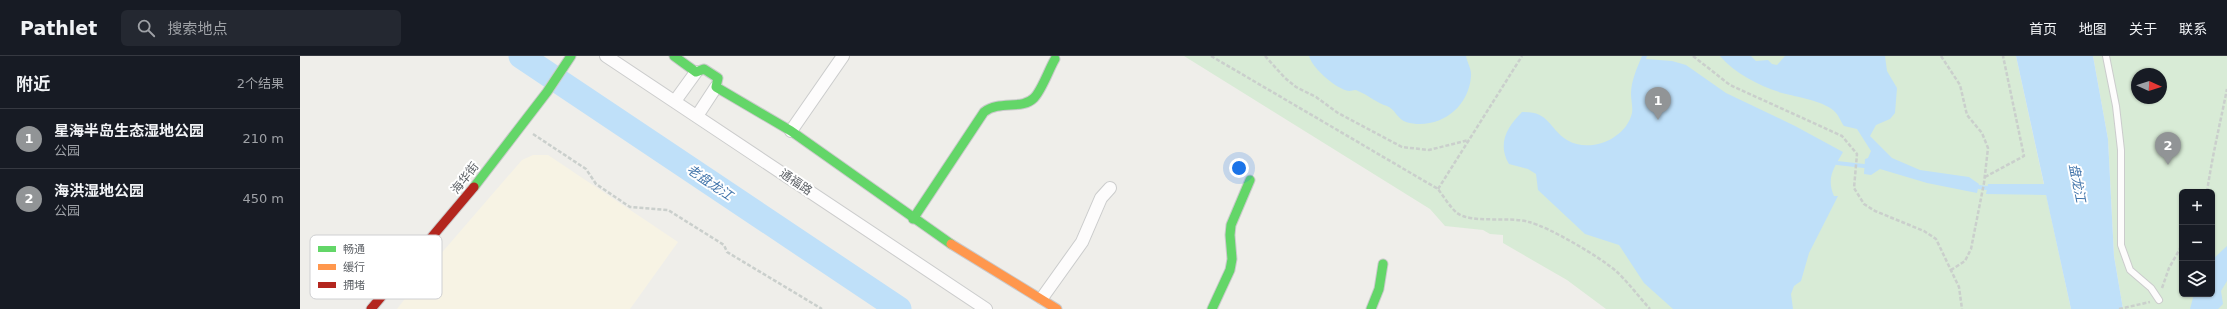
<!DOCTYPE html>
<html lang="zh">
<meta charset="utf-8">
<style>
body{margin:0;font-family:"DejaVu Sans","Noto Sans SC",sans-serif;background:#242831;color:#f1f3f6}
.controls{position:absolute;right:12px;bottom:12px;display:grid;overflow:hidden;border-radius:6px;box-shadow:0 1px 3px #0004}
.controls button{width:36px;height:36px;display:grid;place-items:center;padding:0;border:0;border-bottom:1px solid #363941;background:#171b24;color:#f1f3f6;font:20px sans-serif}
.compass{position:absolute;left:1831px;top:12px;width:36px;height:36px;border-radius:50%;background:#171b24;box-shadow:0 1px 3px #0004;rotate:93deg}
.you{position:absolute;left:939px;top:112px;width:14px;height:14px;margin:-10px;border:3px solid #fff;border-radius:50%;background:#1a73e8;box-shadow:0 0 0 6px #1a73e833}
.badge{display:grid;place-items:center;width:26px;height:26px;border-radius:50%;background:#919496;color:#fff;font-size:13px;font-weight:700}
.pin{position:absolute;translate:-50% -33px;filter:drop-shadow(0 1px 2px #0008)}
.pin::after{content:'';position:absolute;top:21px;width:14px;height:12px;background:inherit;clip-path:polygon(0 0,100% 0,50% 100%)}
.list{margin:0;padding:0;list-style:none}
h2{display:flex;justify-content:space-between;align-items:center;height:52px;margin:0;padding:0 16px;font-size:17px}
h2 small{font-size:13px;font-weight:400;color:#9ea1a6}
.list li{display:grid;grid-template-columns:26px 1fr auto;gap:12px;align-items:center;box-sizing:border-box;height:60px;padding:0 16px;border-top:1px solid #363941}
.list b{display:block;font-size:15px;white-space:nowrap}
.list p{margin:0;font-size:13px;white-space:nowrap;color:#9ea1a6}
.list em{font-size:13px;font-style:normal;color:#9ea1a6}
.icon{flex:none;width:22px;height:22px;fill:none;stroke:currentColor;stroke-width:2;stroke-linecap:round;stroke-linejoin:round}
.map{position:relative;flex:none;width:1927px;height:253px;overflow:hidden}
header{display:flex;align-items:center;gap:24px;box-sizing:border-box;height:56px;padding:0 20px;background:#171b24;border-bottom:1px solid #363941}
header strong{font-size:19px}
nav{display:flex;gap:22px;margin-inline-start:auto;font-size:14px}
.search{width:280px;height:36px;background:#242831;display:flex;align-items:center;gap:10px;box-sizing:border-box;padding:0 14px;border-radius:6px;color:#9ea1a6;font-size:15px}
main{display:flex}
aside{flex:1;background:#171b24}
.map>svg:first-child{display:block}
</style>
<header>
<strong>Pathlet</strong>
<div class="search"><svg class="icon" aria-label="search" viewBox="0 0 24 24"><circle cx="10" cy="10" r="6"/><path d="M15 15l6 6"/></svg>搜索地点</div>
<nav><a>首页</a><a>地图</a><a>关于</a><a>联系</a></nav>
</header>
<main>
<aside>
<h2>附近<small>2个结果</small></h2>
<ul class="list">
<li><span class="badge">1</span><div><b>星海半岛生态湿地公园</b><p>公园</p></div><em>210 m</em></li>
<li><span class="badge">2</span><div><b>海洪湿地公园</b><p>公园</p></div><em>450 m</em></li>
</ul>
</aside>
<div class="map">
<svg width="1927" height="253" viewBox="0 0 1927 253">
<rect width="100%" height="100%" fill="#efeeea"/>
<polygon fill="#f7f3e4" points="233,99 248,99 378,186 330,253 97,253 132,208 222,104"/>
<g fill="#d8ebd6" fill-rule="evenodd">
<polygon points="884,0 1716,0 1771,253 1306,253 1267,224 1203,187 1203,179 1190,178 1183,174 1145,170 1130,153"/>
<path d="M1793,0H1927V253H1823L1814,200L1808,83ZM1837,18H1861V42H1837ZM1882,136H1912V238H1882Z"/>
</g>
<g fill="#bfe0f9">
<path d="M1009,0H1166C1167,6 1172,14 1171,20C1169,53 1137,75 1106,66C1098,64 1095,53 1087,50C1077,47 1068,39 1058,35C1055,33 1053,35 1049,35C1036,33 1012,12 1009,0Z"/>
<path d="M1342,0H1347L1346,3L1372,5L1386,9L1426,37L1495,70L1543,96C1534,112 1526,122 1534,140H1538L1509,197L1501,225L1494,230L1491,238L1493,253H1373L1344,227L1319,189L1285,178L1238,134L1236,118L1228,113L1209,108C1197,88 1207,71 1222,56C1250,55 1248,72 1267,84C1290,98 1326,83 1332,57C1333,51 1331,44 1331,38C1331,25 1337,12 1342,0Z"/>
<path d="M1420,0H1451L1456,5L1468,4L1472,8L1477,9L1485,0H1585L1587,15L1597,32L1595,57L1590,63L1576,69L1570,80L1592,102L1620,114L1669,121L1679,128L1677,137L1627,127L1580,113L1571,119L1564,118L1565,103L1568,102L1571,95L1557,73L1544,70C1541,66 1539,60 1536,57C1526,45 1497,41 1482,37C1460,30 1435,18 1420,0Z"/>
<polygon points="1716,0 1793,0 1808,83 1814,200 1823,253 1771,253 1746,139 1686,138 1688,128 1744,128"/>
<polygon points="1927,190 1927,225 1921,235 1923,248 1918,253 1890,253 1894,238 1912,238 1912,204"/>
</g>
<g fill="none" stroke-linecap="round" stroke-linejoin="round">
<g stroke="#bfe0f9" stroke-width="4">
<polyline points="1537,107 1564,110"/>
<polyline points="1679,131 1687,132"/>
</g>
<polyline stroke="#bfe0f9" stroke-width="25" points="221,0 599,253"/>
<g stroke="#cbcccc" stroke-width="8">
<polyline id="lane" points="1806,0 1816,50 1821,94 1821,189 1830,214 1851,232 1859,244"/>
</g>
<g stroke="#cbcccc" stroke-width="14">
<g id="street">
<polyline points="306,0 686,253"/>
<polyline points="375,45 396,16"/>
<polyline points="397,60 416,31"/>
<polyline points="491,75 543,0"/>
<polyline points="742,242 782,186 801,142 810,132"/>
</g>
</g>
<g stroke="#cacacb" stroke-width="11">
<g id="fast">
<polyline points="374,0 396,16 404,13 418,22 416,31 491,75 651,188"/>
<polyline points="174,131 247,36 271,0"/>
<path d="M613,163L684,56C700,44 722,54 734,42C742,34 749,13 755,3"/>
<polyline points="912,253 930,214 932,203 930,179 931,169 950,124"/>
<polyline points="1071,253 1079,233 1083,208"/>
</g>
</g>
<g stroke="#cacacb" stroke-width="11">
<polyline id="slow" points="651,188 757,253"/>
</g>
<g stroke="#cacacb" stroke-width="11">
<polyline id="jam" points="71,253 174,131"/>
</g>
<g stroke="#cacfcc" stroke-width="2.5" stroke-dasharray="4 2" stroke-linecap="butt">
<path d="M911,0L1138,133C1144,141 1150,151 1157,157C1172,168 1209,160 1229,166C1249,171 1300,201 1316,215C1328,226 1339,241 1350,253"/>
<polyline points="965,0 985,22 996,31 1016,41 1038,57 1102,91 1129,94 1169,84"/>
<polyline points="1393,0 1430,29 1542,80 1557,98 1554,132 1564,148 1575,155 1624,175 1636,183 1659,231 1662,253"/>
<polyline points="1641,0 1660,29 1667,59 1682,77 1688,92 1684,127 1671,193 1665,205 1651,214"/>
<polyline points="233,78 286,113 296,128 330,151 368,154 424,189 427,196 522,253"/>
<polyline points="1685,121 1724,100 1703,0"/>
<polyline points="1138,133 1222,0"/>
<path d="M1907,136C1912,101 1920,68 1927,33"/>
<polyline points="1862,232 1869,212 1882,189"/>
<polyline points="1819,253 1850,246"/>
</g>
<use href="#lane" stroke="#fdfcfc" stroke-width="6"/>
<use href="#street" stroke="#fdfcfc" stroke-width="12"/>
<use href="#fast" stroke="#63d668" stroke-width="9"/>
<use href="#slow" stroke="#ff974d" stroke-width="9"/>
<use href="#jam" stroke="#b3261e" stroke-width="9"/>
</g>
<g text-anchor="middle" stroke-width="4" stroke-linejoin="round" paint-order="stroke">
<g font-size="12" fill="#5f6368" stroke="#fff">
<text transform="translate(165 122) rotate(-52)" y="4">海华街</text>
<text transform="translate(496 126) rotate(34)" y="4">通福路</text>
</g>
<g font-size="13" font-style="italic" fill="#4174aa" stroke="#fff">
<text transform="translate(410 126) rotate(34)" y="5">老盘龙江</text>
<text transform="translate(1778 127) rotate(79)" y="5">盘龙江</text>
</g>
</g>
<rect x="10" y="179" width="132" height="64" rx="6" fill="#fff" stroke="#cfd0d2" stroke-width="1"/>
<rect x="18" y="190" width="18" height="6" fill="#63d668"/>
<rect x="18" y="208" width="18" height="6" fill="#ff974d"/>
<rect x="18" y="226" width="18" height="6" fill="#b3261e"/>
<g font-size="11" fill="#5f6368">
<text x="43" y="197">畅通</text>
<text x="43" y="215">缓行</text>
<text x="43" y="233">拥堵</text>
</g>
</svg>
<div class="controls">
<button>+</button>
<button>−</button>
<button><svg class="icon" aria-label="layers" viewBox="0 0 24 24"><path d="M12 4l9 5-9 5-9-5zM3 14l9 5 9-5"/></svg></button>
</div>
<svg class="compass" viewBox="-18 -18 36 36"><path d="M0-13l5 13h-10z" fill="#e53935"/><path d="M0 13l5-13h-10z" fill="#9ea1a6"/></svg>
<div class="you"></div>
<div class="pin badge" style="left:1358px;top:64px">1</div>
<div class="pin badge" style="left:1868px;top:109px">2</div>
</div>
</main>
